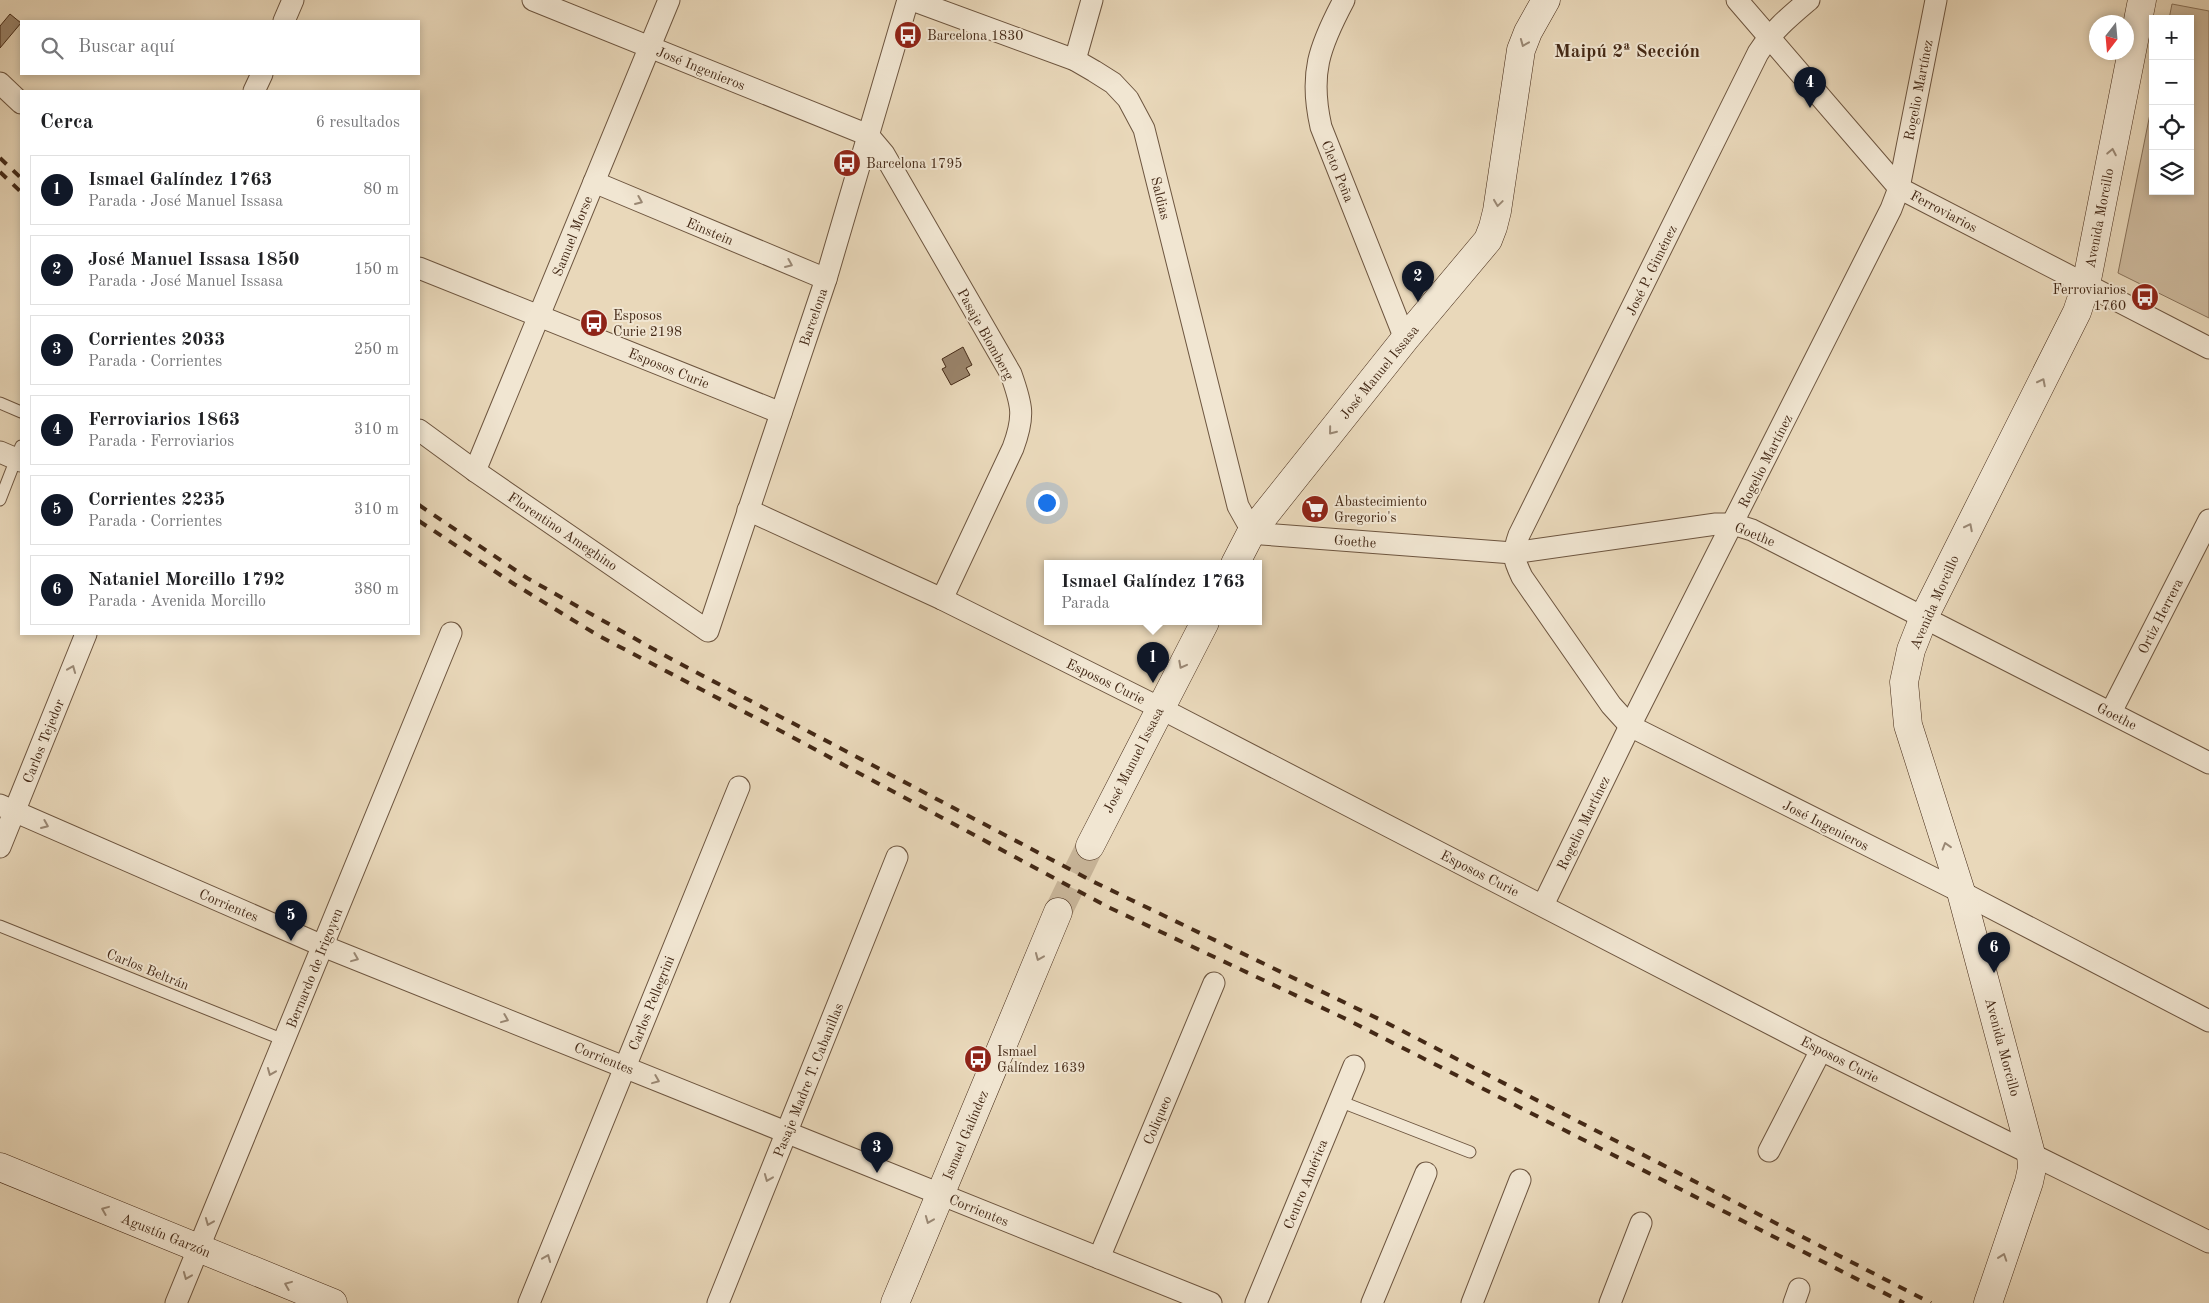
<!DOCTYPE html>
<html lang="es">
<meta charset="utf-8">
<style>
body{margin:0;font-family:"Old Standard TT",serif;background:#f2f2f2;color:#202124}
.controls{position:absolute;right:15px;top:15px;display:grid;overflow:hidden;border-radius:0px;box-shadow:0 2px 8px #0003}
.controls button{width:45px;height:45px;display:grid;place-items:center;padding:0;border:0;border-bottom:1px solid #e0e0e0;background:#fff;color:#202124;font:25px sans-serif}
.compass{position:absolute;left:2089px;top:15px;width:45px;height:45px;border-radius:50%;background:#fff;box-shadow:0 2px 8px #0003;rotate:196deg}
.you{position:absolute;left:1046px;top:502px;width:18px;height:18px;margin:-12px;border:4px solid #fff;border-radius:50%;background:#1a73e8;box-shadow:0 0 0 8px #1a73e833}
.badge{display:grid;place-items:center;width:32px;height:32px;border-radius:50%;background:#111827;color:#fff;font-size:16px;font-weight:700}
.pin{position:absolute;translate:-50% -41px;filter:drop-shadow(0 1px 2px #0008)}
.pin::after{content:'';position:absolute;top:26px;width:18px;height:15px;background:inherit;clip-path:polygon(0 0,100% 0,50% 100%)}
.popup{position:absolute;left:1044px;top:560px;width:218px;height:65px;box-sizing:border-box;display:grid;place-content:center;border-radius:0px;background:#fff;filter:drop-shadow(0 1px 4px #0005);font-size:16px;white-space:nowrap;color:#757577}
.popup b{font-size:19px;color:#202124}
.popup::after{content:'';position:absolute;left:50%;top:100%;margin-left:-10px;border:10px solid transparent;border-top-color:#fff}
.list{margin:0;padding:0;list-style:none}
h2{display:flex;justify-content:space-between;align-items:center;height:65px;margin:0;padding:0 20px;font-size:21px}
h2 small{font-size:16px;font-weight:400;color:#757577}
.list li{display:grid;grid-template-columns:32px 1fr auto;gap:15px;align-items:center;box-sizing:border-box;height:70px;margin:0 10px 10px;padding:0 10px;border:1px solid #e0e0e0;border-radius:0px}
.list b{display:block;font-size:19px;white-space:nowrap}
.list p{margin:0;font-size:16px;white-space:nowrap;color:#757577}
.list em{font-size:16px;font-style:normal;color:#757577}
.icon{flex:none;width:28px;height:28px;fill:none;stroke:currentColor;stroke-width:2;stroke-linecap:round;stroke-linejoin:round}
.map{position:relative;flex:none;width:2209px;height:1303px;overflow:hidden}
.search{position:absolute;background:#fff;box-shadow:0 2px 8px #0003;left:20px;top:20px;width:400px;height:55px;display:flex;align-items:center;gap:12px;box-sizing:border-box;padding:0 18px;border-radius:0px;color:#757577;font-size:19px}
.panel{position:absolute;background:#fff;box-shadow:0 2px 8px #0003;left:20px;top:90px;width:400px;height:545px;border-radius:0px}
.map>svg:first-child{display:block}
</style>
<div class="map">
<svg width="2209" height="1303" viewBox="0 0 2209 1303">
<rect width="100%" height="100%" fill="#e9d8ba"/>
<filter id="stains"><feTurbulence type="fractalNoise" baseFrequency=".004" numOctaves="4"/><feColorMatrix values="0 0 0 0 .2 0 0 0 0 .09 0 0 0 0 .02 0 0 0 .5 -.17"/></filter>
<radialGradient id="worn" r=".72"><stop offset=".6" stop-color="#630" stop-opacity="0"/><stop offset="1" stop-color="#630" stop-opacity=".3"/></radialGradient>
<polygon fill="#cdba9e" stroke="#88725a" points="2172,4 2209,11 2209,318 2118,273 2153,99 2153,191 2190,191 2190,19 2169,19"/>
<g fill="#9a846b" stroke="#442916">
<polygon points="10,14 21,23 0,48 0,26"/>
<polygon points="963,347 972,365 966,368 970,375 951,385 942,369 946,367 942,359"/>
</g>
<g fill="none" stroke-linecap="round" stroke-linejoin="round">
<polyline stroke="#c8b599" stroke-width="28" stroke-dasharray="28 14" stroke-linecap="butt" points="1058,912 1090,846"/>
<g stroke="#6d553f" stroke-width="13">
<g id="lane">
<polyline points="0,403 21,412"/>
<polyline points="0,500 21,446"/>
<polyline points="0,926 284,1040"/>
<polyline points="1339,1101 1470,1152"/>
</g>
</g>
<g stroke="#6d553f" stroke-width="23">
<g id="street">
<path d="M533,0L868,135L884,154L1011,374C1022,405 1025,416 1013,448L942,599"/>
<polyline points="912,0 1075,60 1094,71 1113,83 1128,99 1144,129 1238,506 1252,531 1262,534 1513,553 1716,524 1733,524 1752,530 2209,763"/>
<path d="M1344,0C1319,47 1309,74 1321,127L1405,339"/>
<polyline points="1737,0 1899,188 2209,348"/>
<path d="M1809,0C1789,17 1772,31 1758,53L1519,535C1512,555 1513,558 1522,577L1611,705L1630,726L1961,892L2209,1021"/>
<polyline points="284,21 293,0"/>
<polyline points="1075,60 1092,0"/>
<polyline points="0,83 21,103"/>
<polyline points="254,91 262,74"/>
<polyline points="594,182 826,279"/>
<polyline points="419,268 781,413"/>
<polyline points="419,430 475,471 708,631 826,279 908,0"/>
<polyline points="0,452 21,461"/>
<polyline points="475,471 669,0"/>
<polyline points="748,510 942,599 1160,708 1821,1050 2209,1242"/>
<polyline points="2111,712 2209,520"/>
<polyline points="0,805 323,946 1211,1303"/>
<polyline points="0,847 86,634"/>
<polyline points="1543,905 1630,726 1891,209 1899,188 1936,0"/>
<polyline points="1769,1151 1821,1050"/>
<polyline points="1099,1258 1214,983"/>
<polyline points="176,1303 451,633"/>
<polyline points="529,1303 739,787"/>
<polyline points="718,1303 897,857"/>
<polyline points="1256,1303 1354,1066"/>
<polyline points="1372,1303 1426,1173"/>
<polyline points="1472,1303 1520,1180"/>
<polyline points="1610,1303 1641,1223"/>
<polyline points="1794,1303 1799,1289"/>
</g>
</g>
<g stroke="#442916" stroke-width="29">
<g id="secondary">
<polyline points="1235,564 1252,531 1405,339 1488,240 1493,227 1497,211 1521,50 1528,32 1546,0"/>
<polyline points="1090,846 1205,622"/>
<polyline points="0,1167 333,1303"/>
<polyline points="895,1303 1058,912"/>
<polyline points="1988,1303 2029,1182 2032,1168 2031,1154 1961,892 1908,725 1904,682 1911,650 1924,617 2077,312 2086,285 2142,0"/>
</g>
</g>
<use href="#lane" stroke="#f1e6d2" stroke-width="11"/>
<use href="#street" stroke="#f1e6d2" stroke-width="21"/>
<use href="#secondary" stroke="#f1e6d2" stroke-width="28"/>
<g stroke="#442916" stroke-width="4" stroke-dasharray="9 9" stroke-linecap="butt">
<polyline points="0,158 21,178"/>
<polyline points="0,172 21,192"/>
<polyline points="419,505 527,578 673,660 1094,882 1385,1022 1931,1303"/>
<polyline points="419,521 514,584 599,636 777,729 1108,907 1346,1019 1904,1303"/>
</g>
</g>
<defs><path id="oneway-chevron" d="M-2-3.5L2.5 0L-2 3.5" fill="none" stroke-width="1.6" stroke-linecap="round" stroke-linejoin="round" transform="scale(1.25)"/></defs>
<g stroke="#9a8874">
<use href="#oneway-chevron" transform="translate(1524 43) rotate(112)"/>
<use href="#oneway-chevron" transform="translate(2112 152) rotate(-79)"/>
<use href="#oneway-chevron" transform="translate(639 201) rotate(23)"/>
<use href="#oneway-chevron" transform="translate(1498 203) rotate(98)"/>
<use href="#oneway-chevron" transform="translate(789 264) rotate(23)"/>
<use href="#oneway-chevron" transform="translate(2042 382) rotate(-63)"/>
<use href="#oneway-chevron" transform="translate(1332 431) rotate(129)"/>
<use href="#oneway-chevron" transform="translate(1969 527) rotate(-63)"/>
<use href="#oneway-chevron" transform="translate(1182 665) rotate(118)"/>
<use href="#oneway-chevron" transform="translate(72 669) rotate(-68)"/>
<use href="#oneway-chevron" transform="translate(45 825) rotate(23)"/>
<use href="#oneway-chevron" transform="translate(1946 846) rotate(-107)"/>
<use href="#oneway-chevron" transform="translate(1039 957) rotate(113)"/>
<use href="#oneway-chevron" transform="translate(355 958) rotate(22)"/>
<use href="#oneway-chevron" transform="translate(505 1019) rotate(22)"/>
<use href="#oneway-chevron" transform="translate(271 1072) rotate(112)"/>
<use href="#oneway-chevron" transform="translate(656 1080) rotate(22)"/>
<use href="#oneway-chevron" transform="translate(768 1178) rotate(112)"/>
<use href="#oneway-chevron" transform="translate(105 1210) rotate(-158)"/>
<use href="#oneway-chevron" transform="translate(929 1220) rotate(112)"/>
<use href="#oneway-chevron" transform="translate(209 1222) rotate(112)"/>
<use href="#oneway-chevron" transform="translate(2003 1257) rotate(-71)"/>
<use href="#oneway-chevron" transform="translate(547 1258) rotate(-68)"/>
<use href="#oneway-chevron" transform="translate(187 1276) rotate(112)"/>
<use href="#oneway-chevron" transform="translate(288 1285) rotate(-158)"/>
</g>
<defs>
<g id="bus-disc" transform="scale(1.4375)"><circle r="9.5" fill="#8f2418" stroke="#f1e6d2"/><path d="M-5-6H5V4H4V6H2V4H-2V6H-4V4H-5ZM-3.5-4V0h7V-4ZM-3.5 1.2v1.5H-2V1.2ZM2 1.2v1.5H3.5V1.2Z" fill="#fff"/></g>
<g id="supermarket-disc" transform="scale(1.4375)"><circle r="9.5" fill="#8f2418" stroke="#f1e6d2"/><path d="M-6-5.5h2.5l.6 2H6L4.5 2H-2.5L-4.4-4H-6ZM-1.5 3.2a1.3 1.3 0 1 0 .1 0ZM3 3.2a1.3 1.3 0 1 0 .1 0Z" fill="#fff"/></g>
</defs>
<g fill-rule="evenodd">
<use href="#bus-disc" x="908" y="35"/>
<use href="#bus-disc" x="847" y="163"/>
<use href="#bus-disc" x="2145" y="297"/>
<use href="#bus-disc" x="594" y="323"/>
<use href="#supermarket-disc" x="1315" y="509"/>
<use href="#bus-disc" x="978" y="1059"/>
</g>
<g text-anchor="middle" stroke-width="4" stroke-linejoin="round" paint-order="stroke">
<g font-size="14" fill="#442916" stroke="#f1e6d2" text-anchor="start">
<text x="927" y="40">Barcelona 1830</text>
<text x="866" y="168">Barcelona 1795</text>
<text x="2126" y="294" text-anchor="end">Ferroviarios<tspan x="2126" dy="16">1760</tspan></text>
<text x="613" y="320">Esposos<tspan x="613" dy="16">Curie 2198</tspan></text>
<text x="1334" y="506">Abastecimiento<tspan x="1334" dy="16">Gregorio's</tspan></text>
<text x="997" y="1056">Ismael<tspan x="997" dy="16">Galíndez 1639</tspan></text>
</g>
<g font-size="14" fill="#442916" stroke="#f1e6d2">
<text transform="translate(701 68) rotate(22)" y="5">José Ingenieros</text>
<text transform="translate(1918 90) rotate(-79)" y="5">Rogelio Martínez</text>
<text transform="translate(1338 171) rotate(68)" y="5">Cleto Peña</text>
<text transform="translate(1161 198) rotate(76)" y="5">Saldias</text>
<text transform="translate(1944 211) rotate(28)" y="5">Ferroviarios</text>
<text transform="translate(2099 218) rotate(-79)" y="5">Avenida Morcillo</text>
<text transform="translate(710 231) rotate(23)" y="5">Einstein</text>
<text transform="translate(572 236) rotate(-68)" y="5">Samuel Morse</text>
<text transform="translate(1651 270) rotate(-64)" y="5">José P. Giménez</text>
<text transform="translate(813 317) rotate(-71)" y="5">Barcelona</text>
<text transform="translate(986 334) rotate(61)" y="5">Pasaje Blomberg</text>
<text transform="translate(669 368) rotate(22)" y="5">Esposos Curie</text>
<text transform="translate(1379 372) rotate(-51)" y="5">José Manuel Issasa</text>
<text transform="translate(1765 461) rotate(-63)" y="5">Rogelio Martínez</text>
<text transform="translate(563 531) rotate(34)" y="5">Florentino Ameghino</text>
<text transform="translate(1755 534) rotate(22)" y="5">Goethe</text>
<text transform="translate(1355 541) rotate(4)" y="5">Goethe</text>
<text transform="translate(1934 602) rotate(-66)" y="5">Avenida Morcillo</text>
<text transform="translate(2160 616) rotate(-63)" y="5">Ortiz Herrera</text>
<text transform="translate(1106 681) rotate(26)" y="5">Esposos Curie</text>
<text transform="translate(2117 716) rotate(27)" y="5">Goethe</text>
<text transform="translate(43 741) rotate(-68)" y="5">Carlos Tejedor</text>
<text transform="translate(1133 760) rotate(-63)" y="5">José Manuel Issasa</text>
<text transform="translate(1583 823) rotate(-64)" y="5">Rogelio Martínez</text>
<text transform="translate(1826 825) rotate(27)" y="5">José Ingenieros</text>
<text transform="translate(1480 873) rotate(27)" y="5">Esposos Curie</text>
<text transform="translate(229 905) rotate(23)" y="5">Corrientes</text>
<text transform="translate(314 968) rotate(-68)" y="5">Bernardo de Irigoyen</text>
<text transform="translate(148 969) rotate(22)" y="5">Carlos Beltrán</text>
<text transform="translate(651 1003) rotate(-68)" y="5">Carlos Pellegrini</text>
<text transform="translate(2003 1047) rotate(75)" y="5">Avenida Morcillo</text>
<text transform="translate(604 1058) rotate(22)" y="5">Corrientes</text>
<text transform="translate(1840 1059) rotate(27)" y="5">Esposos Curie</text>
<text transform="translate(808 1080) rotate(-68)" y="5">Pasaje Madre T. Cabanillas</text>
<text transform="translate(1157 1120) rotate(-67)" y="5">Coliqueo</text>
<text transform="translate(965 1135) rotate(-67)" y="5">Ismael Galíndez</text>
<text transform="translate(1305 1184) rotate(-68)" y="5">Centro América</text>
<text transform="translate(979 1210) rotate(22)" y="5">Corrientes</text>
<text transform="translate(166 1235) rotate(22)" y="5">Agustín Garzón</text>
</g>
<g font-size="19" font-weight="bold" fill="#442916" stroke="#f1e6d2">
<text x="1627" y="57">Maipú 2ª Sección</text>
</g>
</g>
<rect width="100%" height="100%" filter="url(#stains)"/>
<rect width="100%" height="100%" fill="url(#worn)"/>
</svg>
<div class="controls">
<button>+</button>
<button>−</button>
<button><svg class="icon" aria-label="locate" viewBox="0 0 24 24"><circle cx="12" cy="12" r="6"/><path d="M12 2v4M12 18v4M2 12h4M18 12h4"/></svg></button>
<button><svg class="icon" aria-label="layers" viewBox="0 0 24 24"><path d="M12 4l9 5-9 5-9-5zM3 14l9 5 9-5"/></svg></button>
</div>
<svg class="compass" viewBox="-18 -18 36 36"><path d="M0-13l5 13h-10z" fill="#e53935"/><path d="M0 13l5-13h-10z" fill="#757577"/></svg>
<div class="you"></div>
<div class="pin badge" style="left:1153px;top:683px">1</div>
<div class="popup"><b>Ismael Galíndez 1763</b>Parada</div>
<div class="pin badge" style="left:1418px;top:302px">2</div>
<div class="pin badge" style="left:877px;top:1173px">3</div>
<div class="pin badge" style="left:1810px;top:108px">4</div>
<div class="pin badge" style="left:291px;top:941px">5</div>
<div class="pin badge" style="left:1994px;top:973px">6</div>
<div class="search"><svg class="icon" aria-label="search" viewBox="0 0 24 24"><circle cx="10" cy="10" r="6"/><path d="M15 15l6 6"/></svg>Buscar aquí</div>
<section class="panel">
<h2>Cerca<small>6 resultados</small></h2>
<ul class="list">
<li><span class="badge">1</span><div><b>Ismael Galíndez 1763</b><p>Parada · José Manuel Issasa</p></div><em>80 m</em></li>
<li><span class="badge">2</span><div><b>José Manuel Issasa 1850</b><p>Parada · José Manuel Issasa</p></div><em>150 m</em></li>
<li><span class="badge">3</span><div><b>Corrientes 2033</b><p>Parada · Corrientes</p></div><em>250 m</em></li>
<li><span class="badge">4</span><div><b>Ferroviarios 1863</b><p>Parada · Ferroviarios</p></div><em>310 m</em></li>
<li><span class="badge">5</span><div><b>Corrientes 2235</b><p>Parada · Corrientes</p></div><em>310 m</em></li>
<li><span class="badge">6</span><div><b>Nataniel Morcillo 1792</b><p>Parada · Avenida Morcillo</p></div><em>380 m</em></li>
</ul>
</section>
</div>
